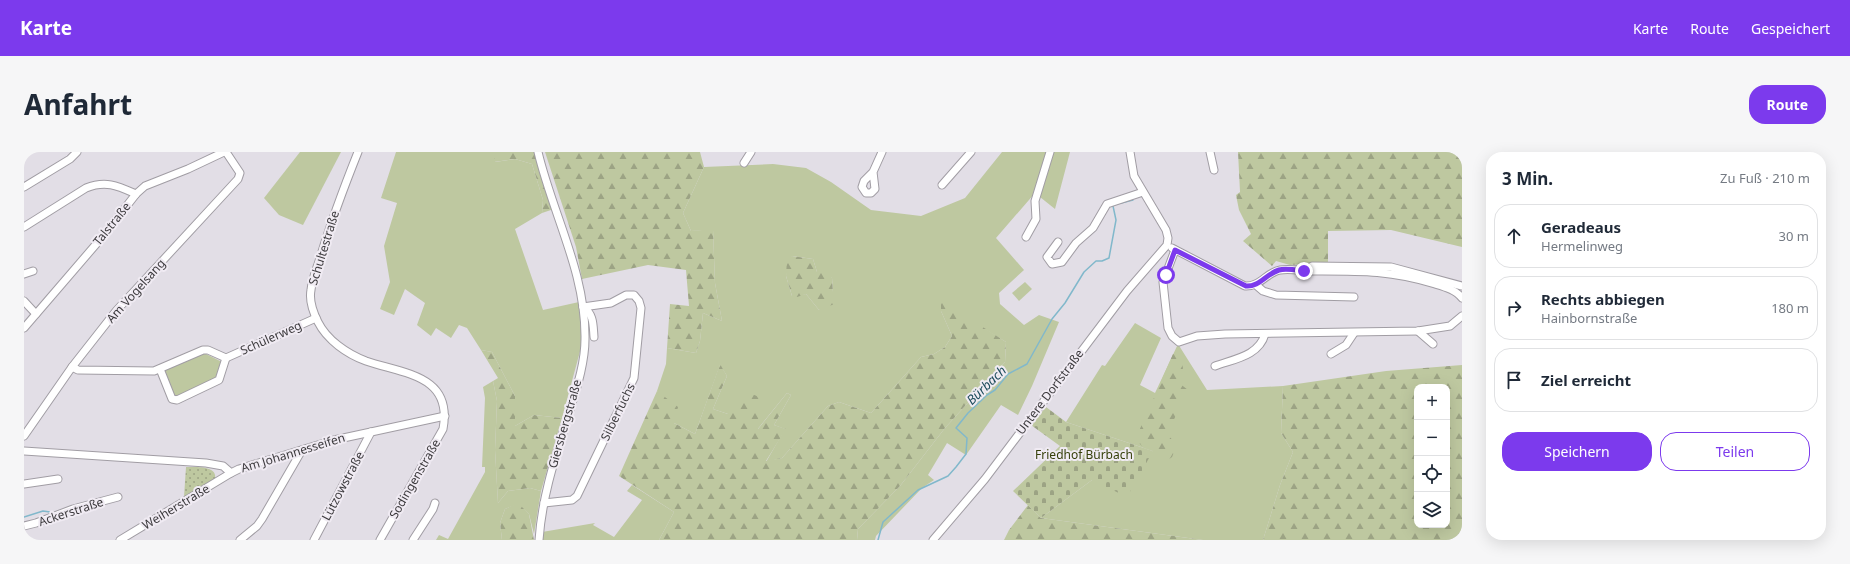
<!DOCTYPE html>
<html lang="de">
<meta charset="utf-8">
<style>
body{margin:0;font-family:"Noto Sans",sans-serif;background:#f6f6f7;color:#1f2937}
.controls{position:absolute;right:12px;bottom:12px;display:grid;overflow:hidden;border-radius:8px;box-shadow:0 4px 16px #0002}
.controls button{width:36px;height:36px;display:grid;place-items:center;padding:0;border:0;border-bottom:1px solid #e0e1e3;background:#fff;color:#1f2937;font:20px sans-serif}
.stop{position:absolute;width:12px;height:12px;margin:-9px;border:3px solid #7c3aed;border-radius:50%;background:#fff}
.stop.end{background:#7c3aed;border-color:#fff;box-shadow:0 1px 4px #0008}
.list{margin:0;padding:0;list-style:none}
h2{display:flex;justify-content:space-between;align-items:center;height:52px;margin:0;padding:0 16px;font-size:17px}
h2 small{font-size:13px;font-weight:400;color:#747a83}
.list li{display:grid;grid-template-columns:26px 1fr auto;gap:12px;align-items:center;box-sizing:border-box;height:64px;margin:0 8px 8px;padding:0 8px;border:1px solid #e0e1e3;border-radius:16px}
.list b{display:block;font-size:15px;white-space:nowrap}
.list p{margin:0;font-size:13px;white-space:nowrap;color:#747a83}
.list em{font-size:13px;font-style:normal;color:#747a83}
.actions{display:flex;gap:8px;padding:12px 16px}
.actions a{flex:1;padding:9px 0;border:1px solid #7c3aed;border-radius:16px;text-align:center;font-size:14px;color:#7c3aed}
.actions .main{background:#7c3aed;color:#fff}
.icon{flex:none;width:22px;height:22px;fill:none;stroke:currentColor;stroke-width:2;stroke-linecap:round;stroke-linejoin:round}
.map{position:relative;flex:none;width:1438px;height:388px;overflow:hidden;border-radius:16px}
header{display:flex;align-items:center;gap:24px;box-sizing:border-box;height:56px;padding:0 20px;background:#7c3aed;color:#fff}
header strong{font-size:19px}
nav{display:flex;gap:22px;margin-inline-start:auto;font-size:14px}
.intro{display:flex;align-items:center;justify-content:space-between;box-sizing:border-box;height:96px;padding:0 24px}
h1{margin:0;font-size:28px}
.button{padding:10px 18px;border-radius:16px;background:#7c3aed;color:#fff;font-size:14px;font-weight:700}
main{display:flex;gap:24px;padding:0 24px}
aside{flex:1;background:#fff;border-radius:16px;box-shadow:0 4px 16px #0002}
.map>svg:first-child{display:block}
</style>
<header>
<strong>Karte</strong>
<nav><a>Karte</a><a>Route</a><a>Gespeichert</a></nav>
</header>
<div class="intro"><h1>Anfahrt</h1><a class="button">Route</a></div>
<main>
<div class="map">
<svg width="1438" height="388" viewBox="0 0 1438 388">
<defs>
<pattern id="forest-firs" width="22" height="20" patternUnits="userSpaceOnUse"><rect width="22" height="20" fill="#bec8a0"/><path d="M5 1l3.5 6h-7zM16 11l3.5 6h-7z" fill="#9ca384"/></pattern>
<pattern id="cemetery-stones" width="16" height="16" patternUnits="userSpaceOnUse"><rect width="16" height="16" fill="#bec8a0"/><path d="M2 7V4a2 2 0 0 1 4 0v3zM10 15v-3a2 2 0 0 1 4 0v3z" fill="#9ca384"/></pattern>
<pattern id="park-dots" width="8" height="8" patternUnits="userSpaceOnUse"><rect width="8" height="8" fill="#bec8a0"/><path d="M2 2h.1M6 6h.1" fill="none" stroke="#9ca384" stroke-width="1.8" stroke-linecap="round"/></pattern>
</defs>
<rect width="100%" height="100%" fill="#e2dee6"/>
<g fill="#bec8a0" fill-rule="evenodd">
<polygon points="276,0 317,0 279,73 255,63 240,46"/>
<polygon points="372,0 470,0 471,10 491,7 508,12 519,48 518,61 491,77 519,158 555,150 558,192 538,266 510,263 491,274 491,244 468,200 457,198 443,176 435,173 427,186 412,176 407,184 393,173 401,151 381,137 370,163 356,157 366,130 360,94 373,51 357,46"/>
<path d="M978,0H1046L1031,57L1011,41L972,86L1000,118L975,141L976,152L1000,173L1015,163L1035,170L1008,234L994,263L977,253L942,303L923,291L904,323L910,328L898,336L852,384L851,388H833L834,377L876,334L921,276L981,210L982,190L954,173L917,159L928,184L921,195L910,202L897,205L847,261L815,250L804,254L758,306L742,310L761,277L750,273L767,243L763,241L733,278L704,262L689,257L703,224L696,213L671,282L650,271L633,239L642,212L643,196L672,201L676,189L679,161L698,169L691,131L689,78L667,79L659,61L680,15L749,12L782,16L807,30L847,58L897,64L941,46ZM768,104L789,107L793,120L808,126L809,140L795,158L782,142L768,144L762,124Z"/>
<polygon points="1001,130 1008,137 995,149 988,141"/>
<polygon points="1111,171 1137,186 1116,233 1131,241 1154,192 1183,238 1259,234 1257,281 1269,300 1256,333 1239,388 1179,388 1017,366 1068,328 1129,299 1042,270 1078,213 1081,214"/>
<polygon points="180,201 198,210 193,226 151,245 140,219"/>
<polygon points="469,229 473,249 471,298 474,351 484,339 506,336 517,339 510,382 505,362 494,352 481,357 476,371 478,388 412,388 415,383 424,387 461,320 461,315 458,315 461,246 459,235"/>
<polygon points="608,333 650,360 635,388 518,388 518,380 571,371 569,373 590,385 618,348 603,339"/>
</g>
<g fill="url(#forest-firs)" fill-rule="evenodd">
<polygon points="470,0 510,0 530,57 518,61 519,48 508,12 491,7 470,10"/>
<polygon points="521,0 676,0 680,15 659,61 667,79 689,77 691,131 698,169 679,161 676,189 672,201 643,196 646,152 665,154 662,118 624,113 558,127 552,95"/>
<polygon points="1214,0 1438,0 1438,95 1367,78 1304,79 1304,111 1266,113 1252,109 1248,114 1219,89 1227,82 1215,58 1212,43 1216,40"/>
<polygon points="768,104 789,107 793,120 802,120 808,126 809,140 819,152 816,157 813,151 795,158 782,142 773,145 768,144 762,124 763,107"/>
<polygon points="917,148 982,190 981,210 921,276 876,334 834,377 833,388 635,388 650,360 595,324 633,239 654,255 650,271 671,282 696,212 703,224 689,257 704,262 719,238 735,245 734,277 763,241 767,243 750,273 762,277 742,309 758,306 804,254 815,250 847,261 897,205 910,202 921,195 928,184 917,159"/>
<polygon points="457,198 468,200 491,244 491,274 510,263 538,266 517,339 506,336 484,339 474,351 471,298 473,249 469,229 474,226"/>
<path d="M1149,202L1156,204L1159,216L1155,231L1164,238L1143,282L1153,293L1148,305L1140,311L1129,299L1120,296L1111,287C1125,259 1136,231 1149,202Z"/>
<path d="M1438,213V388H1239L1256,333L1269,300L1257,281L1259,234L1362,219ZM1393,235H1423V373H1393Z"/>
<polygon points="494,351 505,362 510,388 478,388 476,371 481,357"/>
<polygon points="1004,353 1017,366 1179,388 980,388 985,378"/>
</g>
<polygon fill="url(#cemetery-stones)" points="1022,255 1042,270 1129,299 1103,345 1068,328 1017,366 989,339 1036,294 1007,273"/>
<path fill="url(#park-dots)" d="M162,315C171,315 194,313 191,327L160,345Z"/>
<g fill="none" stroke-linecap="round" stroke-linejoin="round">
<g stroke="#81b8cb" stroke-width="1.5">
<polyline points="1097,51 1109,48"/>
<polyline points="0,365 19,359 26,360"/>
<polyline points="854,388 859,370 894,338 924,324 932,315 942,302 943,286 932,276 944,261 963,243 971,238 984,222 1003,212 1028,167 1041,151 1060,120 1072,109 1078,109 1085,106 1092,68 1089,54"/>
</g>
<g stroke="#a19da4" stroke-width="9">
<g id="minor">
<path d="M334,0C320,35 307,70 296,106C293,116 288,127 287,138C285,148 289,160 294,170C303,188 323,202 342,209C380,222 429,223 419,277L356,388"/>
<path d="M514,0C529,63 562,121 561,187C561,212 552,238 545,261C532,303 518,344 515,388"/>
<polyline points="1186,0 1190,18"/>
<polyline points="720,11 727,0"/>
<polyline points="849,20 851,37 847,41 842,41 838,35 840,29 849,20 858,0"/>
<polyline points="918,33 947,0"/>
<polyline points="0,35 46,7 53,0"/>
<path d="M0,75L62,36C82,28 94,34 112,42"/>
<polyline points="1002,85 1012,67 1011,49 1026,0"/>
<polyline points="1034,90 1023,105 1028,112 1038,110 1052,91 1069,76 1083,52 1119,40"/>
<path d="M1148,96L1221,134C1236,135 1243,120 1256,118C1266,116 1278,119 1287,119C1334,119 1366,118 1411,132C1421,135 1432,138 1438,146"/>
<polyline points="1151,98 1139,130 1144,176 1148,184 1155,190 1173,184 1201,182 1394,179 1426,174 1438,164"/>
<polyline points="1280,119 1288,114 1367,115 1438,134"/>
<polyline points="0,122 9,119"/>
<polyline points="1232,133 1239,139 1252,143 1330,145"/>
<polyline points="0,149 12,162"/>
<path d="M559,155C570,162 569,173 570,185"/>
<polyline points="0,176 80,83 112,42 121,34 164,17 200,0"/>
<polyline points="1394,179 1409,192"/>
<polyline points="1307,202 1322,193 1330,181"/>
<path d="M1191,214C1210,207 1235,204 1241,182"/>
<polyline points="48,215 54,218 130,219 179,198 184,198 202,206 292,166"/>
<polyline points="136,217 148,247 153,248 195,228 202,206"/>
<polyline points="0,284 48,215 92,159 214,27 216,21 202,0"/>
<polyline points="0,299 182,311 199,314 207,321 215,317 310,288 421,264"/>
<polyline points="0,332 34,327"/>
<polyline points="520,351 548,348 553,344 610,226 617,156 615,149 610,143 602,143 587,151 559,155"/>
<polyline points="0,374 12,371 49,357 94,345"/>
<polyline points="96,388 207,321"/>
<polyline points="216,388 233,374 238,367 278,298"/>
<polyline points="290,388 347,280"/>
<polyline points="389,388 409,357 411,351"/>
<polyline points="909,388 961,327 1103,139 1143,93 1144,86 1142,78 1110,24 1106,0"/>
</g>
</g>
<use href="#minor" stroke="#fff" stroke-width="7"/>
</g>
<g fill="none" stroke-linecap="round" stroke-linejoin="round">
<path stroke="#7c3aed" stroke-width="5" d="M1142,123L1151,98L1222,134C1235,135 1242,122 1255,118C1262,116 1272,118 1280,119"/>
</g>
<g text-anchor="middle" stroke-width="4" stroke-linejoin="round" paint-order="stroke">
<g font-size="12" fill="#3c3a3d" stroke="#f0ebf3">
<text transform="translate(88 72) rotate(-51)" y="4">Talstraße</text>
<text transform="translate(300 96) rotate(-73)" y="4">Schultestraße</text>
<text transform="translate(112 139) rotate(-48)" y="4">Am Vogelsang</text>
<text transform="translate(247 186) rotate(-24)" y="4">Schülerweg</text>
<text transform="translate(1026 240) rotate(-53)" y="4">Untere Dorfstraße</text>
<text transform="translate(594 260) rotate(-64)" y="4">Silberfuchs</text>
<text transform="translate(541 272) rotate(-74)" y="4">Giersbergstraße</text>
<text transform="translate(269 301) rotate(-17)" y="4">Am Johannesseifen</text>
<text transform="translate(391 327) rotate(-60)" y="4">Sodingenstraße</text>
<text transform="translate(319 334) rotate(-62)" y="4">Lützowstraße</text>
<text transform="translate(152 355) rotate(-31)" y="4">Weiherstraße</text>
<text transform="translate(47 360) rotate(-18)" y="4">Ackerstraße</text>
</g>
<g font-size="12" fill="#353f09" stroke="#f0ebf3">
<text x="1060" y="307">Friedhof Bürbach</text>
</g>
<g font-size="13" font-style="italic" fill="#1e4d5c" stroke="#f0ebf3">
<text transform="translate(962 233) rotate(-44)" y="5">Bürbach</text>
</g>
</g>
</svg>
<div class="controls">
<button>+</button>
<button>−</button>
<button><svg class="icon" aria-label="locate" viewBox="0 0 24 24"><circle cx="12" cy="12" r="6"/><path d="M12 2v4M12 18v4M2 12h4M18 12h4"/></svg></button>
<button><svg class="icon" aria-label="layers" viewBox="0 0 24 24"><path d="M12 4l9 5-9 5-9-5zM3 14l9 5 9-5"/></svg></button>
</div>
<div class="stop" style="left:1142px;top:123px"></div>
<div class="stop end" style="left:1280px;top:119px"></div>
</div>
<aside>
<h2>3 Min.<small>Zu Fuß · 210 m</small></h2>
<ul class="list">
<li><svg class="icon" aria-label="ahead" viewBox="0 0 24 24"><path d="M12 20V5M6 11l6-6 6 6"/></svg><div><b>Geradeaus</b><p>Hermelinweg</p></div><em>30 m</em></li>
<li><svg class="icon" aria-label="right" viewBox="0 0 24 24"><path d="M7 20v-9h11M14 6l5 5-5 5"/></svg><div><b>Rechts abbiegen</b><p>Hainbornstraße</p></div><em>180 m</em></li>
<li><svg class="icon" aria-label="arrive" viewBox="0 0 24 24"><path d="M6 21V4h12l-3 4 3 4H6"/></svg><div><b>Ziel erreicht</b></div></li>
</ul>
<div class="actions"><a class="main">Speichern</a><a>Teilen</a></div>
</aside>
</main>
